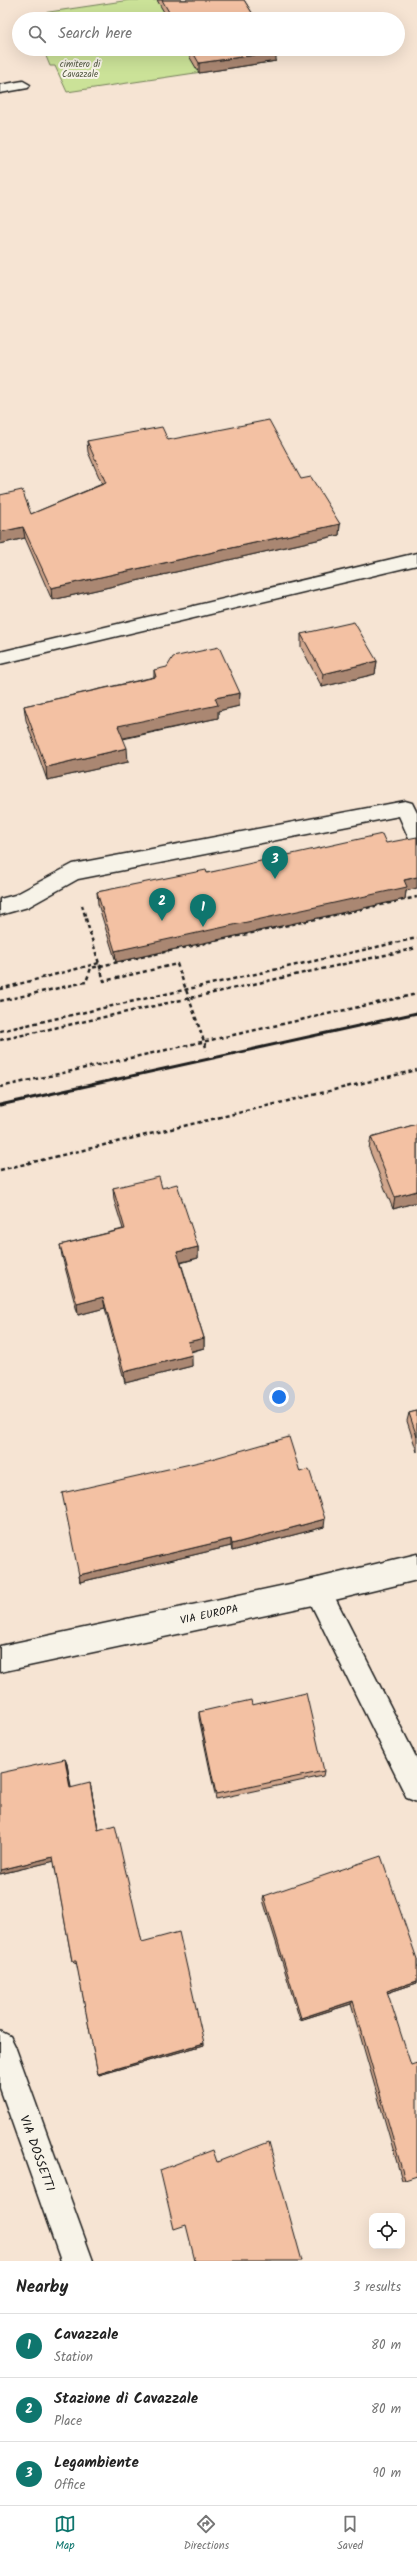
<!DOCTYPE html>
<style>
body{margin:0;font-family:Kalam,sans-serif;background:#f2f2f2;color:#222}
.controls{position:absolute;right:12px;bottom:12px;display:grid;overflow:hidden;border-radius:8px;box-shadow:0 4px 16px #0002}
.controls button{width:36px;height:36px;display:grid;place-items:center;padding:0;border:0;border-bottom:1px solid #e0e0e0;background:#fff;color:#222;font:20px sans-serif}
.you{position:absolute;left:279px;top:1397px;width:14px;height:14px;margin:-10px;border:3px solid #fff;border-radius:50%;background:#1a73e8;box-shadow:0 0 0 6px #1a73e833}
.badge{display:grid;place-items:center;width:26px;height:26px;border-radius:50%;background:#0f766e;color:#fff;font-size:13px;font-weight:700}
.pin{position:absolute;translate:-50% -33px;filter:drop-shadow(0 1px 2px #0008)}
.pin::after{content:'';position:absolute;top:21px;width:14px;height:12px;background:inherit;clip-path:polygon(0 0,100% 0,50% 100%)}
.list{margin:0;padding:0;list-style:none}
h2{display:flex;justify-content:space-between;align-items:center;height:52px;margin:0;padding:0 16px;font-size:17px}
h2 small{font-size:13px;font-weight:400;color:#767676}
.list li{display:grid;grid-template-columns:26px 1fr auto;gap:12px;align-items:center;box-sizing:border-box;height:64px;padding:0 16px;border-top:1px solid #e0e0e0}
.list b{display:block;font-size:15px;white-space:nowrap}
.list p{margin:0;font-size:13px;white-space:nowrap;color:#767676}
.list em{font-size:13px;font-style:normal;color:#767676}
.icon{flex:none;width:22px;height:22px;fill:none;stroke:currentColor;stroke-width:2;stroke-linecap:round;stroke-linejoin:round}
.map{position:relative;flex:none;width:417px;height:2261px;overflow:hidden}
.search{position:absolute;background:#fff;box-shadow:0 4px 16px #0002;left:12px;right:12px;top:12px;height:44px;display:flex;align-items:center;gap:10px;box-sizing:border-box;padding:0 14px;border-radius:22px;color:#767676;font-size:15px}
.sheet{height:244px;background:#fff}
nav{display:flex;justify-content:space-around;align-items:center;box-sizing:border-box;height:56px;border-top:1px solid #e0e0e0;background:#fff;font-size:11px;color:#767676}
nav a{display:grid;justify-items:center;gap:2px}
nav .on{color:#0f766e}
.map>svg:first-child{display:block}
</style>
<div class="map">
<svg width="417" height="2261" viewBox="0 0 417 2261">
<rect width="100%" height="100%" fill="#f6e4d3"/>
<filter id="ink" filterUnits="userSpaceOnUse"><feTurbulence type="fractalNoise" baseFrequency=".025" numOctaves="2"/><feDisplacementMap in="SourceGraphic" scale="8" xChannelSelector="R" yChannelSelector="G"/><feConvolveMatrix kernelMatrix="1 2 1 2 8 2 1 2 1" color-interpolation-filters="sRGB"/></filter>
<g filter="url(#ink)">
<g fill="#cbe298" stroke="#747f5a">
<polygon points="130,0 238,0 252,19 31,19 29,15"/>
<polygon points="43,49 268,49 276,61 67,92 55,66 50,66"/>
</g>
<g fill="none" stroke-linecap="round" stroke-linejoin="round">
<g stroke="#1c1c1c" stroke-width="3">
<g id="service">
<polygon points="23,81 30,85 28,88 0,93 0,85"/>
<polygon points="405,801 412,803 417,813 417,843 410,841 399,816 78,879 28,907 0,915 0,899 15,895 73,864"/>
</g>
</g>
<g stroke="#1c1c1c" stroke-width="3">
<g id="minor">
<polygon points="417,553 417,565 0,664 0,652"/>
<polygon points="318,1578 327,1582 417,1759 417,1802 407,1798 309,1600 305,1591 309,1582"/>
<polygon points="0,2031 10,2036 15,2046 93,2261 61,2261 0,2088"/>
</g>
</g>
<g stroke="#1c1c1c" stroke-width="3">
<polygon id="tertiary" points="417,1554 417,1580 318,1604 0,1672 0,1646 318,1578"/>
</g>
<g stroke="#1c1c1c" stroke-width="2.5" stroke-dasharray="4 3" stroke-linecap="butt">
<polyline points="82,905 104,981 177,964 207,1050"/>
<polyline points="0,989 99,963"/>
<polyline points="0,1001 86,982 91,968 417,897"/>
<polyline points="0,1031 417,938"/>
<polyline points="0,1040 417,948"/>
<polyline points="0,1087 417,994"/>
<polyline points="0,1170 417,1070"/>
</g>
<use href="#service" fill="#f7f3e8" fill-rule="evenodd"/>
<use href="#minor" fill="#f7f3e8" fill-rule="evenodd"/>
<use href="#tertiary" fill="#f7f3e8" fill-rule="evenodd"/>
<polyline stroke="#1c1c1c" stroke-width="3" points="0,1105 417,1013"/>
</g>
<g fill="#d1a68c" stroke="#1c1c1c">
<polygon points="157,0 244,0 256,19 168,19"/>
<polygon points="185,49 274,49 276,61 199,73"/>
<polygon points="168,440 301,479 340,524 339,535 52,600 25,538 0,544 31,514 102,484 88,452 87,441"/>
<polygon points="301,634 377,661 375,674 322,687 301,647"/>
<polygon points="154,670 240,693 239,706 218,711 218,718 123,739 128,762 47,780 26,720 24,706 154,677"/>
<polygon points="386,843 417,888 406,891 405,899 116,962 98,904 97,892 207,873"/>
<polygon points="417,1124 417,1202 393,1209 369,1149 371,1137"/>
<polygon points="113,1188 162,1188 198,1247 198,1258 181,1263 204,1338 204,1348 191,1352 192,1366 125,1383 105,1308 78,1315 62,1256 60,1245 123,1229 114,1200"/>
<polygon points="417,1411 417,1452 407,1421 409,1413"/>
<polygon points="300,1472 324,1527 232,1551 231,1546 80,1582 79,1575"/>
<polygon points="252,1705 324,1771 323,1776 216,1799 199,1718 199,1712"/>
<polygon points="65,1759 67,1764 71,1788 91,1788 98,1830 142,1942 204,2045 99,2075 98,2074 77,1964 74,1963 72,1961 54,1861 0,1874"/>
<polygon points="264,1896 417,1959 417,1983 387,1993 405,2180 402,2180 351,2004 300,2020 263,1900"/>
</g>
<g fill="#aa8772" stroke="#1c1c1c">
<polygon points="276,52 276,61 199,73 199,63"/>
<polygon points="340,524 339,535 52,600 51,588"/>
<polygon points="23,527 25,538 0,544 0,532"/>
<polygon points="377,661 375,674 322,687 323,674"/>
<polygon points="240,693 239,706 218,711 218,718 119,739 118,726 215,698"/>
<polygon points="127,748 128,762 47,780 46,767"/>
<polygon points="417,877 417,888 406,891 405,899 116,962 115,951"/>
<polygon points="417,1191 417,1202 393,1209 395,1197"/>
<polygon points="198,1247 198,1258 178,1263 177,1252"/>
<polygon points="103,1297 105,1308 78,1315 77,1304"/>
<polygon points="204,1338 204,1348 188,1352 188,1342"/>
<polygon points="192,1355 192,1366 125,1383 124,1372"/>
<polygon points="325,1519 324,1527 232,1551 232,1544"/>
<polygon points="231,1539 231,1546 80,1582 79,1575"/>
<polygon points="65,1759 67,1764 72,1793 70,1788"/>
<polygon points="90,1783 91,1788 99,1834 98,1830"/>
<polygon points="53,1857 55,1861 0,1874 0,1870"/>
<polygon points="417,1981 417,1983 384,1994 387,1991"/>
<polygon points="353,2001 351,2004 300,2020 301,2018"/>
<polygon points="204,2043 204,2045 99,2075 98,2074"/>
</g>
<g fill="#f3c1a3" stroke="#1c1c1c">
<polygon points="162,0 244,0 256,19 173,19"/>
<polygon points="191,49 274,49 276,52 199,63"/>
<polygon points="269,420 301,479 311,477 340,524 51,588 23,527 0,532 0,495 22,490 31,514 106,483 87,441 162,427 168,440"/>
<polygon points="354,622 377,661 323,674 301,634"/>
<polygon points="219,647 240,693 215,698 218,705 118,726 127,748 46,767 24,706 156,677 154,670 167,667 173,657"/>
<polygon points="382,834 386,843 417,837 417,877 404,880 407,887 115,951 97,892 206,870 207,873"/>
<polygon points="417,1124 417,1191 395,1197 371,1137"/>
<polygon points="159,1177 162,1188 177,1184 198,1247 177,1252 204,1338 188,1342 192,1355 124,1372 103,1297 77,1304 60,1245 125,1229 113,1188"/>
<polygon points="417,1411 417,1437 409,1413"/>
<polygon points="289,1437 300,1472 309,1469 325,1519 232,1544 231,1539 79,1575 62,1493 208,1460"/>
<polygon points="306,1693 324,1771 216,1794 199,1712 251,1700 252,1705"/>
<polygon points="65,1759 70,1788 90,1783 98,1830 115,1825 142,1942 179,1932 204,2043 98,2074 76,1961 72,1961 53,1857 0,1870 0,1773"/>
<polygon points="381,1856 417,1959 417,1981 387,1991 411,2065 417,2063 417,2176 405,2180 353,2001 301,2018 264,1896"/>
<polygon points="269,2142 302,2261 195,2261 186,2225 174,2229 160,2170 213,2150 217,2162"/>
</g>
</g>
<g text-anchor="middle" stroke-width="4" stroke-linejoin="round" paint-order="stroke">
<g font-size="9" fill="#515741" stroke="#f7f3e8">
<text x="80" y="67">cimitero di<tspan x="80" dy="10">Cavazzale</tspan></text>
</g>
<g font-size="11" fill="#1c1c1c" stroke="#f7f3e8">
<text transform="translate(209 1614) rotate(-12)" y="4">VIA EUROPA</text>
</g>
<g font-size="13" fill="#1c1c1c" stroke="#f7f3e8">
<text transform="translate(38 2153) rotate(70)" y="5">VIA DOSSETTI</text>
</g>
</g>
</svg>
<div class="controls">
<button><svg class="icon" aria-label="locate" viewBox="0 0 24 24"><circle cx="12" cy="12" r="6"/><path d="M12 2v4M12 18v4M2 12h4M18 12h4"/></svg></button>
</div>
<div class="you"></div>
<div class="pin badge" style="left:203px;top:927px">1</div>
<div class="pin badge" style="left:162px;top:921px">2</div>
<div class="pin badge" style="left:275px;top:879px">3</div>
<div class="search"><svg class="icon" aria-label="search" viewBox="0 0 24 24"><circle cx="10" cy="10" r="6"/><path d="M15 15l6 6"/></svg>Search here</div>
</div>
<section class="sheet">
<h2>Nearby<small>3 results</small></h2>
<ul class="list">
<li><span class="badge">1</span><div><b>Cavazzale</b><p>Station</p></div><em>80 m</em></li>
<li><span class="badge">2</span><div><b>Stazione di Cavazzale</b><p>Place</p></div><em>80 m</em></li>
<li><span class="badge">3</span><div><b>Legambiente</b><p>Office</p></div><em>90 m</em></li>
</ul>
</section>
<nav>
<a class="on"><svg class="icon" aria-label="map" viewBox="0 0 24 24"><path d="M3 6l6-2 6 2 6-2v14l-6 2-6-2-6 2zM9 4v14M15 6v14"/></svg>Map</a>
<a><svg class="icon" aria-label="directions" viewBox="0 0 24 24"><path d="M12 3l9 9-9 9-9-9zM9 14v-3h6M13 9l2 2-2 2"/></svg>Directions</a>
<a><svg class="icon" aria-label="saved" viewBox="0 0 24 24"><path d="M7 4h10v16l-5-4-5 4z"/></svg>Saved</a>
</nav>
